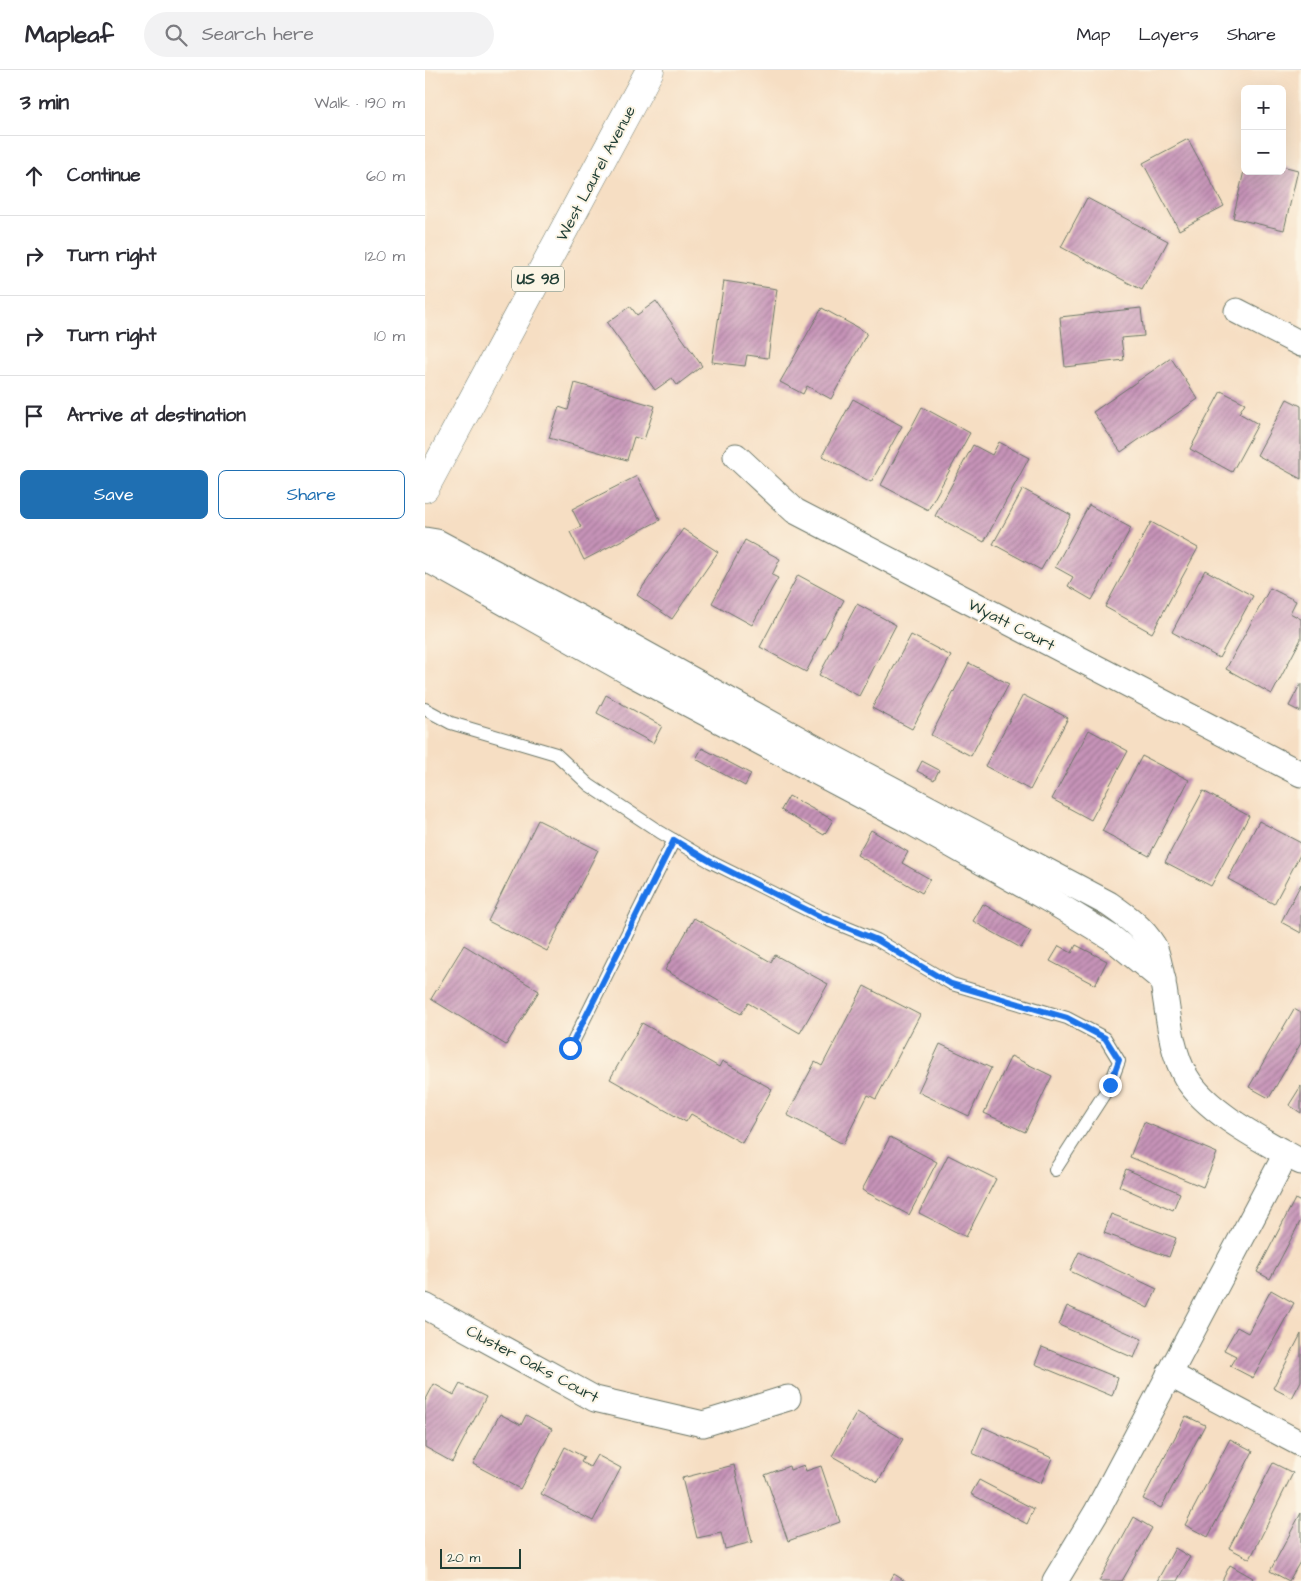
<!DOCTYPE html>
<meta charset="utf-8">
<style>
body{margin:0;font-family:"Architects Daughter",sans-serif;background:#f2f2f3;color:#2b2b33}
.controls{position:absolute;right:15px;top:15px;display:grid;overflow:hidden;border-radius:8px;box-shadow:0 5px 20px #0002}
.controls button{width:45px;height:45px;display:grid;place-items:center;padding:0;border:0;border-bottom:1px solid #e1e1e2;background:#fff;color:#2b2b33;font:25px sans-serif}
.scale{position:absolute;left:15px;bottom:12px;width:81px;box-sizing:border-box;padding-left:5px;border:2px solid #1f3d34;border-top:0;font-size:14px;line-height:18px;white-space:nowrap;color:#1f3d34;-webkit-text-stroke:4px #fcf5e5;paint-order:stroke}
.stop{position:absolute;width:15px;height:15px;margin:-11px;border:4px solid #1a73e8;border-radius:50%;background:#fff}
.stop.end{background:#1a73e8;border-color:#fff;box-shadow:0 1px 5px #0008}
.list{margin:0;padding:0;list-style:none}
h2{display:flex;justify-content:space-between;align-items:center;height:65px;margin:0;padding:0 20px;font-size:21px}
h2 small{font-size:16px;font-weight:400;color:#7c7c81}
.list li{display:grid;grid-template-columns:32px 1fr auto;gap:15px;align-items:center;box-sizing:border-box;height:80px;padding:0 20px;border-top:1px solid #e1e1e2}
.list b{display:block;font-size:19px;white-space:nowrap}
.list em{font-size:16px;font-style:normal;color:#7c7c81}
.actions{display:flex;gap:10px;padding:15px 20px}
.actions a{flex:1;padding:11px 0;border:1px solid #1f6fb2;border-radius:8px;text-align:center;font-size:18px;color:#1f6fb2}
.actions .main{background:#1f6fb2;color:#fff}
.icon{flex:none;width:28px;height:28px;fill:none;stroke:currentColor;stroke-width:2;stroke-linecap:round;stroke-linejoin:round}
.map{position:relative;flex:none;width:876px;height:1511px;overflow:hidden}
header{display:flex;align-items:center;gap:30px;box-sizing:border-box;height:70px;padding:0 25px;background:#fff;border-bottom:1px solid #e1e1e2}
header strong{font-size:24px}
nav{display:flex;gap:28px;margin-inline-start:auto;font-size:18px}
.search{width:350px;height:45px;background:#f2f2f3;display:flex;align-items:center;gap:12px;box-sizing:border-box;padding:0 18px;border-radius:28px;color:#7c7c81;font-size:19px}
main{display:flex}
aside{flex:1;background:#fff}
.map>svg:first-child{display:block}
</style>
<header>
<strong>Mapleaf</strong>
<div class="search"><svg class="icon" aria-label="search" viewBox="0 0 24 24"><circle cx="10" cy="10" r="6"/><path d="M15 15l6 6"/></svg>Search here</div>
<nav><a>Map</a><a>Layers</a><a>Share</a></nav>
</header>
<main>
<aside>
<h2>3 min<small>Walk · 190 m</small></h2>
<ul class="list">
<li><svg class="icon" aria-label="ahead" viewBox="0 0 24 24"><path d="M12 20V5M6 11l6-6 6 6"/></svg><div><b>Continue</b></div><em>60 m</em></li>
<li><svg class="icon" aria-label="right" viewBox="0 0 24 24"><path d="M7 20v-9h11M14 6l5 5-5 5"/></svg><div><b>Turn right</b></div><em>120 m</em></li>
<li><svg class="icon" aria-label="right" viewBox="0 0 24 24"><path d="M7 20v-9h11M14 6l5 5-5 5"/></svg><div><b>Turn right</b></div><em>10 m</em></li>
<li><svg class="icon" aria-label="arrive" viewBox="0 0 24 24"><path d="M6 21V4h12l-3 4 3 4H6"/></svg><div><b>Arrive at destination</b></div></li>
</ul>
<div class="actions"><a class="main">Save</a><a>Share</a></div>
</aside>
<div class="map">
<svg width="876" height="1511" viewBox="0 0 876 1511">
<defs>
<pattern id="building-hatch" width="6" height="6" patternUnits="userSpaceOnUse" patternTransform="scale(1.25)"><rect width="6" height="6" fill="#c693b8"/><path d="M-1 1l2-2M0 6l6-6M5 7l2-2" fill="none" stroke="#a07996"/></pattern>
</defs>
<rect width="100%" height="100%" fill="#fcf5e5"/>
<filter id="ink" filterUnits="userSpaceOnUse"><feTurbulence type="fractalNoise" baseFrequency=".02" numOctaves="2"/><feDisplacementMap in="SourceGraphic" scale="10" xChannelSelector="R" yChannelSelector="G"/><feConvolveMatrix kernelMatrix="1 2 1 2 8 2 1 2 1" color-interpolation-filters="sRGB"/></filter>
<filter id="wash" filterUnits="userSpaceOnUse"><feTurbulence type="fractalNoise" baseFrequency=".0096" numOctaves="4" result="noise"/><feDisplacementMap in="SourceGraphic" scale="20" xChannelSelector="R" yChannelSelector="G"/><feGaussianBlur stdDeviation="1.12" result="paint"/><feColorMatrix in="noise" values="0 0 0 0 0 0 0 0 0 0 0 0 0 0 0 0 0 1.4 0 .05"/><feComposite in="paint" operator="in"/></filter>
<g filter="url(#wash)">
<rect width="100%" height="100%" fill="#f6dec3"/>
<g id="blocks">
<g fill="url(#building-hatch)">
<polygon points="763,69 799,136 754,160 718,93"/>
<polygon points="857,96 873,100 859,160 808,148 819,101 857,101"/>
<polygon points="662,128 743,171 717,220 636,177"/>
<polygon points="299,211 352,219 343,288 322,285 320,296 287,292"/>
<polygon points="231,231 277,296 252,315 247,308 230,320 182,253 205,236 212,245"/>
<polygon points="397,238 442,263 406,329 382,316 378,324 355,312"/>
<polygon points="716,238 719,266 696,268 699,290 640,297 635,247"/>
<polygon points="746,288 773,329 696,382 668,342"/>
<polygon points="150,313 230,336 219,370 209,367 202,390 124,368 134,337 143,340"/>
<polygon points="796,321 820,333 814,343 833,354 807,402 765,379"/>
<polygon points="428,329 477,356 446,412 397,386"/>
<polygon points="862,329 876,336 876,409 832,385"/>
<polygon points="497,337 545,363 503,440 456,415"/>
<polygon points="574,372 604,388 559,472 510,446 548,375 567,385"/>
<polygon points="212,406 235,450 159,490 145,462 156,457 147,439"/>
<polygon points="598,419 646,445 616,500 568,474"/>
<polygon points="664,435 706,458 667,530 643,516 648,507 630,497"/>
<polygon points="726,452 773,478 727,563 680,537"/>
<polygon points="258,459 293,482 247,549 212,525"/>
<polygon points="320,470 355,489 347,505 353,508 327,555 287,533"/>
<polygon points="780,500 828,526 794,588 747,562"/>
<polygon points="373,505 419,530 381,602 335,577"/>
<polygon points="845,518 871,531 865,543 876,549 876,569 847,624 801,599"/>
<polygon points="432,534 471,555 434,626 394,605"/>
<polygon points="486,565 526,586 487,659 447,638"/>
<polygon points="544,593 584,614 546,686 506,665"/>
<polygon points="876,613 876,642 864,636"/>
<polygon points="181,625 237,656 228,673 172,643"/>
<polygon points="598,625 643,648 605,720 560,696"/>
<polygon points="664,660 703,681 666,750 627,729"/>
<polygon points="277,678 326,704 320,716 271,689"/>
<polygon points="717,686 764,710 724,786 677,761"/>
<polygon points="497,691 514,700 509,710 492,701"/>
<polygon points="778,721 824,746 786,816 740,792"/>
<polygon points="364,726 408,750 399,765 356,740"/>
<polygon points="113,750 173,780 122,881 63,851"/>
<polygon points="834,751 876,773 876,783 849,834 803,809"/>
<polygon points="446,760 483,782 477,793 505,809 497,823 432,785"/>
<polygon points="876,814 876,863 856,852"/>
<polygon points="558,834 606,861 596,878 548,851"/>
<polygon points="269,848 346,892 350,885 403,914 375,963 323,933 316,944 240,900"/>
<polygon points="39,875 114,921 81,975 6,929"/>
<polygon points="651,875 682,891 670,915 625,891 634,876 647,883"/>
<polygon points="439,916 495,945 451,1029 443,1025 418,1074 362,1045 390,992 397,996"/>
<polygon points="869,939 876,943 876,973 844,1028 824,1017"/>
<polygon points="217,953 294,997 297,991 347,1019 317,1073 266,1044 261,1052 185,1009"/>
<polygon points="515,974 566,998 544,1046 493,1022"/>
<polygon points="586,986 627,1006 600,1062 559,1043"/>
<polygon points="876,1016 876,1043 864,1035"/>
<polygon points="719,1052 792,1083 778,1117 705,1087"/>
<polygon points="465,1067 512,1092 484,1145 437,1120"/>
<polygon points="523,1085 571,1109 541,1167 494,1143"/>
<polygon points="701,1099 755,1123 748,1140 694,1116"/>
<polygon points="870,1129 876,1132 876,1150 845,1209 832,1202"/>
<polygon points="686,1144 751,1168 744,1187 679,1163"/>
<polygon points="654,1182 732,1219 723,1238 645,1201"/>
<polygon points="846,1220 869,1233 828,1308 805,1296 811,1286 799,1280 812,1257 823,1263"/>
<polygon points="642,1236 717,1269 709,1288 634,1255"/>
<polygon points="876,1264 876,1311 867,1328 848,1318"/>
<polygon points="617,1277 693,1308 687,1326 610,1294"/>
<polygon points="9,1314 29,1325 35,1314 61,1327 27,1392 0,1377 0,1331"/>
<polygon points="432,1342 478,1369 453,1412 407,1386"/>
<polygon points="75,1344 96,1355 101,1345 127,1359 95,1419 48,1394"/>
<polygon points="761,1346 780,1355 736,1438 718,1429"/>
<polygon points="558,1357 627,1388 616,1413 547,1383"/>
<polygon points="805,1369 828,1381 783,1467 760,1455"/>
<polygon points="140,1377 159,1387 156,1392 165,1397 172,1385 196,1398 168,1451 116,1424"/>
<polygon points="848,1393 868,1403 825,1489 804,1478"/>
<polygon points="309,1395 327,1472 300,1479 296,1463 272,1468 257,1408"/>
<polygon points="379,1395 381,1401 396,1396 415,1452 363,1471 340,1405 364,1396 365,1400"/>
<polygon points="554,1410 609,1439 602,1454 546,1424"/>
<polygon points="876,1443 876,1490 864,1511 845,1501"/>
<polygon points="709,1447 727,1458 697,1511 674,1511"/>
<polygon points="750,1478 765,1487 752,1511 732,1511"/>
<polygon points="805,1495 828,1508 826,1511 797,1511"/>
<polygon points="469,1504 480,1511 465,1511"/>
</g>
</g>
</g>
<g filter="url(#ink)">
<use href="#blocks" fill-opacity="0" stroke="#6a7566" stroke-width="1"/>
<g fill="none" stroke-linecap="round" stroke-linejoin="round">
<g stroke="#6a7566" stroke-width="14">
<g id="service">
<polyline points="0,639 26,653 131,684 164,715 235,762 286,792 396,847 452,870 527,914 642,948 680,968 694,991 685,1015 630,1100"/>
<polyline points="145,978 249,770"/>
</g>
</g>
<g stroke="#6a7566" stroke-width="27">
<g id="minor">
<polyline points="812,241 876,274"/>
<polyline points="311,386 370,441 876,704"/>
<path d="M0,470L12,472L181,562L401,684L684,834C701,846 717,857 728,875C732,881 733,890 735,897C743,931 743,977 761,1007C782,1043 841,1072 876,1092"/>
<polyline points="0,488 207,604 486,752 628,832 687,868 738,910"/>
<polyline points="0,1236 170,1329 278,1354 363,1328"/>
<polyline points="744,1304 876,1374"/>
<polyline points="630,1511 671,1443 861,1084"/>
</g>
</g>
<g stroke="#6a7566" stroke-width="29">
<polyline id="primary" points="0,418 225,0"/>
</g>
<use href="#service" stroke="#fff" stroke-width="12"/>
<use href="#minor" stroke="#fff" stroke-width="25"/>
<use href="#primary" stroke="#fff" stroke-width="28"/>
</g>
</g>
<g fill="none" stroke-linecap="round" stroke-linejoin="round" filter="url(#ink)">
<polyline stroke="#1a73e8" stroke-width="6" points="145,978 249,770 286,792 396,847 452,870 526,914 642,948 680,968 694,990 685,1015"/>
</g>
<g text-anchor="middle" stroke-width="4" stroke-linejoin="round" paint-order="stroke">
<rect fill="#fcf5e5" stroke="#617469" stroke-width="1" x="87" y="196.5" width="52" height="25" rx="4"/>
<g font-size="15" font-weight="bold" fill="#1f3d34">
<text x="113" y="214">US 98</text>
</g>
<g font-size="16" fill="#1f3d34" stroke="#fcf5e5">
<text transform="translate(170 103) rotate(-62)" y="6">West Laurel Avenue</text>
<text transform="translate(587 554) rotate(27)" y="6">Wyatt Court</text>
<text transform="translate(108 1293) rotate(28)" y="6">Cluster Oaks Court</text>
</g>
</g>
</svg>
<div class="controls">
<button>+</button>
<button>−</button>
</div>
<div class="scale">20 m</div>
<div class="stop" style="left:145px;top:978px"></div>
<div class="stop end" style="left:685px;top:1015px"></div>
</div>
</main>
